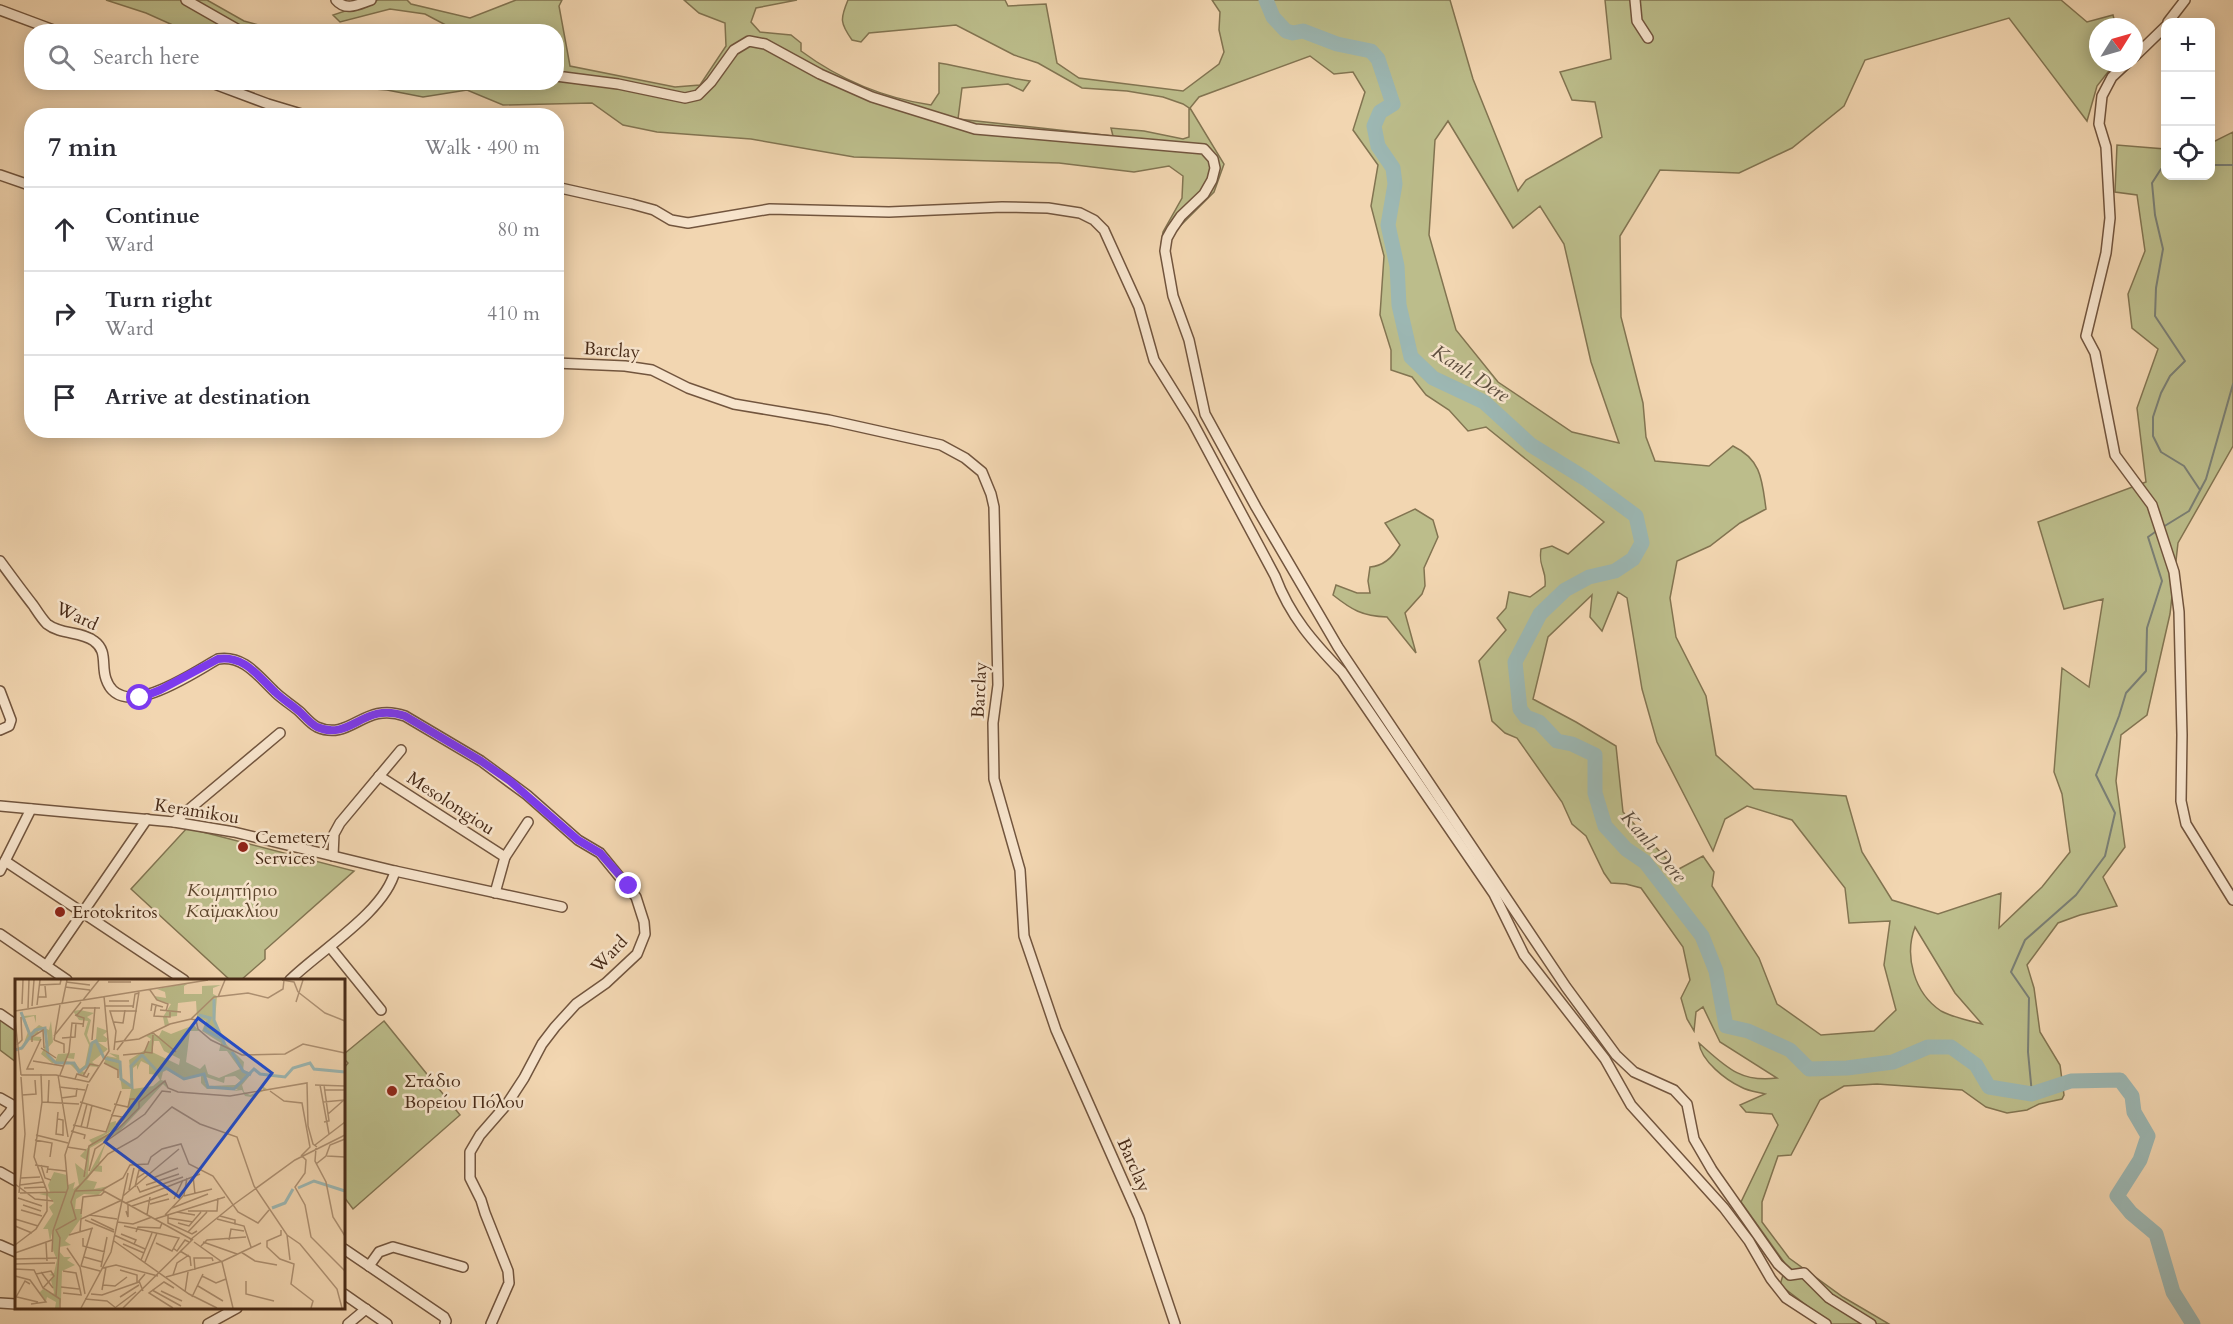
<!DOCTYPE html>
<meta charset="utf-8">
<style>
body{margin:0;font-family:Cardo,serif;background:#f7f7f7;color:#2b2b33}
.controls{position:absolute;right:18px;top:18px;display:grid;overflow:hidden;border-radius:12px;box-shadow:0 3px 15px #0003}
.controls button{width:54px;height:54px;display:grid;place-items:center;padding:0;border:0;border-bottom:2px solid #e1e1e2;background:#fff;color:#2b2b33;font:30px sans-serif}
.compass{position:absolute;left:2089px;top:18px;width:54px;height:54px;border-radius:50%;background:#fff;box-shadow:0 3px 15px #0003;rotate:53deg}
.stop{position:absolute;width:18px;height:18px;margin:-14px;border:4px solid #7c3aed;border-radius:50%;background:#fff}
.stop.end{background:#7c3aed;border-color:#fff;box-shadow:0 2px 6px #0008}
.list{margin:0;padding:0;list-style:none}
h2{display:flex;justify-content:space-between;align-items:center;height:78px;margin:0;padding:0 24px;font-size:26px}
h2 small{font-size:20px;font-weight:400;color:#7c7c81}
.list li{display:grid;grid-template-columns:39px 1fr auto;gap:18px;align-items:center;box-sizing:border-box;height:84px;padding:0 24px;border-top:2px solid #e1e1e2}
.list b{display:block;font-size:22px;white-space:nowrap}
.list p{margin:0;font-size:20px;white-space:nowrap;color:#7c7c81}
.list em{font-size:20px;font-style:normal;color:#7c7c81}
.icon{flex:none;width:33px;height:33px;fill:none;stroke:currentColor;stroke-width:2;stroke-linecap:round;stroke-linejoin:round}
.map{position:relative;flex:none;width:2233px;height:1324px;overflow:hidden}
.search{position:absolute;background:#fff;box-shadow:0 3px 15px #0003;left:24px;top:24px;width:540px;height:66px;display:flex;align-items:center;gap:15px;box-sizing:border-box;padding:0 21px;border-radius:24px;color:#7c7c81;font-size:22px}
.panel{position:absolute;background:#fff;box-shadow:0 3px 15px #0003;left:24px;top:108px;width:540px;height:330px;border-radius:24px}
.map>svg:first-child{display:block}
</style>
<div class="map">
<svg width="2233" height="1324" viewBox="0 0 2233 1324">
<rect width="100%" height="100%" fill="#f2d6b1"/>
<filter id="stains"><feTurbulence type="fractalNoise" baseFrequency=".00333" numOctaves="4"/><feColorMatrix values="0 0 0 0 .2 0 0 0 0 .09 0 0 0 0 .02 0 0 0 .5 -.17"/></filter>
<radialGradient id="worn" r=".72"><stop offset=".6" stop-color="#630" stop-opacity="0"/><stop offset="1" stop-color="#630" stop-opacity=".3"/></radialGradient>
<g fill="#bcbd8b" stroke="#827451" stroke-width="1.5" fill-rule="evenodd">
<polygon points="106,0 207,0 244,21 281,31 186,31 146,13"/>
<path d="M378,0H407L411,4L470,18L516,0H562L559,6L570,66L675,87L700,85L726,46L725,23L699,13L684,0H797L756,8L751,22L760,32L791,35L801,43V51C839,79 884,98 931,105L939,93V63C970,68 999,77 1030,81L1023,91L1008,84L962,88L958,119L1113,136L1111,128L1144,131L1183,139L1189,137V108L1183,104L1163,97L1127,91L1082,88L1038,63L1014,55L956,25L869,33L861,42L852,40C840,23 840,19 848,0H1005L1008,6L1046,4L1057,63L1079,78L1183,91L1219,64L1224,52L1219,30L1220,12L1212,0H1450L1473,79L1518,191L1526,180L1602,137L1595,102L1572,100L1560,72L1611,59L1605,0H2061L2087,22L2113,15L2116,27H2098V63H2115L2097,86L2087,121L2009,18L1865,60L1844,106L1792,148L1739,173L1660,170L1620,236L1621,317L1643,403L1646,437L1655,461L1709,466L1733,446C1762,460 1762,481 1766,509L1740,523L1710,546L1677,561L1670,598L1676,637L1706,696L1716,755L1754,789L1846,796L1862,852L1892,900L1938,914L2001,893L1999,928L2042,887L2070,852L2062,794L2054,772L2062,668L2089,687L2103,599L2064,609L2038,522L2146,482L2137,408L2158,349L2132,328L2128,294L2145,251L2137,195L2115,192L2117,145L2165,149L2166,176H2210L2211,143L2233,132V446L2178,543L2170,614L2147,715L2121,735L2116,781L2125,847L2103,877L2117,906L2080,915L2058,923L2027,965L2034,988L2040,1032L2060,1065L2064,1095L2062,1099L2039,1104L2027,1110L2007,1113L1986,1107L1962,1090L1877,1084L1844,1086L1820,1100L1791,1155L1778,1156L1762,1202V1222L1789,1258L1843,1297L1889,1324H1831L1780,1285L1786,1265L1741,1202L1778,1125L1772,1114L1746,1112L1740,1105L1765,1094C1757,1092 1748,1091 1741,1087C1726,1080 1701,1061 1699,1043C1725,1066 1740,1083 1777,1078L1720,1042L1703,1007L1696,1012L1694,1031L1687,1019L1681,998L1690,980L1683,947L1641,888L1626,884L1611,883L1604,873L1586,836L1572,824L1562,802L1517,738L1505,733L1492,721L1479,661L1506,630L1497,618L1506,608L1509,592L1530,597L1545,586C1547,568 1538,569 1541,549L1552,546L1568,554L1604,522L1486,427L1468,431L1449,410L1426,395L1412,377L1391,370V350L1380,315L1384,256L1371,206L1378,165L1353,130L1365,92L1353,72L1334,74L1310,56L1199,97L1190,108L1224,164L1214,192L1161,245L1163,232L1182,198L1183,176L1169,166L1134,172L1059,163L854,157L751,139L657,132L623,125L592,103L503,105L467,90L423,97L387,90L336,86L329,83L556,82L557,66L560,65L557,64L556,32L502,31L490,28L457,31L425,14L390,9L340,22L333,15ZM1448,121L1513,228L1540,206L1564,244L1591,362L1619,443L1572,432L1498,382L1456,330L1429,235L1435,140ZM1618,592L1627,598L1642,689L1657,742L1713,851L1725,819L1747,806L1792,820L1845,888L1849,923L1890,921L1884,965L1896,1010L1874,1031L1821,1035L1777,1004L1759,958L1712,886L1714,872L1703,856L1677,870L1623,812L1616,746L1576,722L1533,699L1548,637L1592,595L1590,617L1602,631ZM1915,927L1955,993L1982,1024C1970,1021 1952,1017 1941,1011C1914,993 1904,956 1915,927Z"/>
<path d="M1415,509L1433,520L1438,537L1424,568L1425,586L1422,594L1405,613L1416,653L1387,617C1362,616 1352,610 1333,595L1336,585L1357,593H1370L1368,581L1370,567C1384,566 1393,557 1400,545L1385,523Z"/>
<polygon points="187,828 354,871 265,950 265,959 241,980 230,980 131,889"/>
<polygon points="0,1018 16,1029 16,1062 0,1050"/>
<polygon points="384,1021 460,1115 353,1209 344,1197 344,1068 348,1063 344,1059 344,1054"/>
</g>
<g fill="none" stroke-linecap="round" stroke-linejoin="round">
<g stroke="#7a7f75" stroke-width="2">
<polyline points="2210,165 2233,165"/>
<polyline points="2166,168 2161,169 2152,183 2155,215 2163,249 2156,288 2155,316 2185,361 2170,376 2161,393 2153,417 2153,436 2161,452 2184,466 2200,490"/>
<polyline points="2163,527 2189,511 2206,479 2233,384"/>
<polyline points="2032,1094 2028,1052 2029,998 2011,972 2025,940 2076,895 2105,856 2115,813 2096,775 2119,716 2126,693 2146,671 2147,628 2162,581 2148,537 2158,530"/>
</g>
<polyline stroke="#9cb7b3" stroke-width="15" points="1266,0 1273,17 1286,31 1293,33 1303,31 1337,44 1371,51 1378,59 1393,104 1380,112 1374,126 1378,146 1393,168 1395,184 1388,225 1397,266 1399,305 1411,357 1433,378 1484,402 1531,445 1586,479 1636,516 1642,543 1633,559 1615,571 1589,577 1565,590 1540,614 1515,662 1520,709 1526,717 1539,722 1557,741 1572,744 1595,755 1595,793 1605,826 1626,849 1645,862 1702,936 1716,971 1726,1026 1748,1031 1790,1050 1809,1069 1847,1068 1893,1062 1928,1047 1951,1047 1976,1065 1989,1087 2032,1094 2071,1081 2120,1080 2132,1096 2134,1112 2148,1136 2140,1160 2117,1196 2131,1213 2156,1234 2173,1292 2193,1324"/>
<g stroke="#72553e" stroke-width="12">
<g id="minor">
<polyline points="186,0 242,32"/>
<path d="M336,0C346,12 359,4 371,0"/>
<polyline points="1635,0 1637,21 1648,38"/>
<polyline points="0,10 59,32"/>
<polyline points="2168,22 2185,0"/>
<polyline points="2134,57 2166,26"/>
<polyline points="2127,63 2112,77 2102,96 2099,124 2106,147 2110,218 2106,253 2086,336 2095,353 2115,455 2152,505 2174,572 2179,612 2182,735 2181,801 2186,824 2233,900"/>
<polyline points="556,76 618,84 685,98 698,95 711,82 734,50 749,41 765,44 820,74 872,97 975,129 1204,149 1213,159 1215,168 1212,180 1204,194 1181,216 1172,229 1167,238 1165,251 1173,296 1189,340 1205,414 1256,507 1338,647 1566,987 1616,1055 1634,1072 1674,1090 1687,1104 1694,1139 1712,1170 1778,1264 1790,1275 1804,1273 1829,1298 1871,1324"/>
<polyline points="209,82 268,104 308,116"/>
<polyline points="0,175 32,186"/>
<path d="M556,187L632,204L654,210L671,220L688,223L770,209L889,212L1002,207L1048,208L1080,213L1094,220L1104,230L1139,307L1154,360L1192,421L1275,576C1290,616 1313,642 1342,672L1494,894L1524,955L1605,1059L1631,1105L1724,1208L1749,1241L1771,1279L1786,1298L1826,1324"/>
<polyline points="556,363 625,366 652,370 688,388 734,404 829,420 941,445 965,458 982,472 991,494 994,507 998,685 993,723 994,779 1020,870 1024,936 1056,1030 1139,1217 1175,1324"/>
<path d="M0,561C11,576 22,591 33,605C37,611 42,619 47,624C61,635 81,631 94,641C108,651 101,665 106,679C121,724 194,672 218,659C244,655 258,676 275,692C282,699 292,705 300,712C305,717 311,724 317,727C351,742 363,701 405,716L481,761L527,795L578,840L600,853L636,897L644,922L645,934L637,954L606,983L576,1004L555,1027L542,1044L524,1078L507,1104L480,1135L470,1152V1178L481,1200L485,1213L508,1271L509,1283L491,1324"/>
<polyline points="0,691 11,720 9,726 0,730"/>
<polyline points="379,776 505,857"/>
<polyline points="0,806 174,822 234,832 395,871 562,907"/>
<polyline points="174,822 280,733"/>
<polyline points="333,856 334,834 340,823 401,750"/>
<polyline points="5,861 184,980"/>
<polyline points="0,871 31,809"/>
<polyline points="495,893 505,857 528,822"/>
<polyline points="0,934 67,980"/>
<polyline points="330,947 381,1010"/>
<polyline points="46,966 147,819"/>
<path d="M290,980C319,951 385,912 395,871"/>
<polyline points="0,1014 16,1025"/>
<polyline points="0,1098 16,1107"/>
<polyline points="0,1124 10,1112 13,1106"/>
<polyline points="0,1172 16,1181"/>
<polyline points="0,1245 16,1252"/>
<polyline points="344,1249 444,1317 446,1321 445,1324"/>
<polyline points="369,1266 379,1252 393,1247 463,1267"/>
<polyline points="344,1294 387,1324"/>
<polyline points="0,1303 16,1304"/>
<polyline points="208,1324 237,1308"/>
<polyline points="348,1324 366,1309"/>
</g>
</g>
<use href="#minor" stroke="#f7e4cc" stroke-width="9"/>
</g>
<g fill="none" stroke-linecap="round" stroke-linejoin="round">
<path stroke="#7c3aed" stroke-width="8" d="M140,698L160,690L218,659C244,655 258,676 275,692C282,699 292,705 300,712C305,717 311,724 317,727C351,742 363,701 405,716L481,761L510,781L578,840L600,853L629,886"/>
</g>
<g fill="#8f2418" stroke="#f7e4cc" stroke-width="2">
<circle cx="243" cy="847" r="6"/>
<circle cx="60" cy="912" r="6"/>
<circle cx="392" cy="1091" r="6"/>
</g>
<g text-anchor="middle" stroke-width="5" stroke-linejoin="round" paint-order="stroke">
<g font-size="18" fill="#472a17" stroke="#f7e4cc">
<text transform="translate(612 350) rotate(4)" y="6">Barclay</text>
<text transform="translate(77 616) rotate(25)" y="6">Ward</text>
<text transform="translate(979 690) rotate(-87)" y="6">Barclay</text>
<text transform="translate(451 803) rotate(33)" y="6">Mesolongiou</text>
<text transform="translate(197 811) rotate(9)" y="6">Keramikou</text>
<text transform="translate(609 954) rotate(-46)" y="6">Ward</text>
<text transform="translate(1134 1165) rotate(66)" y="6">Barclay</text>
</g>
<g font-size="18" fill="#472a17" stroke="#f7e4cc" text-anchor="start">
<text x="255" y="843">Cemetery<tspan x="255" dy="21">Services</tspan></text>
<text x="72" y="918">Erotokritos</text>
<text x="404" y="1087">Στάδιο<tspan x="404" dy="21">Βορείου Πόλου</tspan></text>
</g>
<g font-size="18" font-style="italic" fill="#5e472e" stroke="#f7e4cc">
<text x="232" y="896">Κοιμητήριο<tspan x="232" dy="21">Καϊμακλίου</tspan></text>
</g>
<g font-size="20" font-style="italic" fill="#5c4d3e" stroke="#f7e4cc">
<text transform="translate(1471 373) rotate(33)" y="7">Kanlı Dere</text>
<text transform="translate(1654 846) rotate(49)" y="7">Kanlı Dere</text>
</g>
</g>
<g transform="translate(15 979)">
<rect width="330" height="330" fill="#f2d6b1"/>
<path d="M174,4L169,7V15H187V7L206,6L198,9V15L202,17L200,42L211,65L229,83L228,91L237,94L227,106L229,113L235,116L248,111L247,107L252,110L236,118L230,117L227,111L219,112L223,110H192L186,104V96L169,101L152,91L148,93L146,101L150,102L152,109L148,105L104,153L75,169L73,196L91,163L84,183L91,178L82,186L87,187V193L78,192L72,201L82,203L79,210L94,207L83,216L69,215L61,220L60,230H66L67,238L50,262L56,266L44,268V272L49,278H56L52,281L60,286L47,292L46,322L44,329H40L41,323L32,318L31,322L24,314L28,310L38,316L39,313L36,301L39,297L34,296L39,294L42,281L37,269L38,250L35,262L33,250H28L38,235L34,228L39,224L33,217L24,215L35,213L33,206L39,193L52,196L53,206L60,203L58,210L64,206L60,184L71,193V181L65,177L77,164L74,161L92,153L94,144L101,142L100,150L83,160L102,150L116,136L105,145L111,137L116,110H107L104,91L89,84L92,77L102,79L94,74L104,76L106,99L117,108L114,81L130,71L136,60L131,57L135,54L144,57L147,51L156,55L179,46L184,52H175L171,83L185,90L190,85L193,95L204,99L225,90L212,72H204L206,64L187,52L191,42L182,38L181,22L163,24L162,37L152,38L154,45L150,48L148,38L156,25L141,21L139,17L151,19L150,13L142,10ZM139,62H144L149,72L165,80L164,86L137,73ZM126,82L134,86V95L142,96L145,101L138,107L118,110V89L122,86V91ZM220,97L226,102L220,106L193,107L190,104L191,98L209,104L210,98ZM65,31L79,34L72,38L76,41L72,56L75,64L81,60L82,48L93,52L88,56L93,60L91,63H83L93,70L77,83L84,88L72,87L67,92L71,94L66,96L54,84H37L26,75L33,62L32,53L24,50L23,54L15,57L26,58L25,62L13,61L6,72L13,53L5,32L8,37L21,36V44L19,37L10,39L15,54L24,46L34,51L36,42L38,63L30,72L40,83L43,75L60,74L59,80L52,79L50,82L60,84L65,90L70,86L74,66L69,55L73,42L64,41L58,32Z" fill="#bcbd8b" fill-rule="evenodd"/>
<path fill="none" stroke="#9cb7b3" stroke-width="3" d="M199,20V41L210,66M6,33L15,56M184,36L195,39L190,51L209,61M0,71L7,69L20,51L30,49L33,76L41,84H59L64,93L72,87L77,64L81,62L89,79L105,83L106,100L117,108L116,87L127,76L143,93L151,89L169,100L189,95L193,108L219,110L239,90L245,95L270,98L278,89L295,84L299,90L330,93M217,73L228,92L236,96M283,209L299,202L330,212M257,229L270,224L278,210"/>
<path fill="none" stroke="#ae9173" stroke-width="1.5" d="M267,1L279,3L283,13M51,3L75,6M93,3H116M24,6L45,5L46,1M50,8L75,11M135,11L142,21L153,25L151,32M283,13L310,34L330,42M23,18H31L30,7M203,18L210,1M68,21L84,1M94,22H114M281,23L288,1M7,25L8,1M47,25L52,1M22,26L25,1M141,26L139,37L155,38V33M17,27L19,1M90,27H118M13,29L14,1M118,29L120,15L124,14M145,31L166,33M0,32L193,1M136,32L137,25L148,28M60,36L69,39L68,48M61,37L68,29H85M0,40L6,96M176,40L181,41L183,50L196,61L227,76L270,75L288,65L330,74M99,43L108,44L110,31M137,53L161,73M39,57L66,23M47,59L60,58L61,44M39,61L45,26M39,61L49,65V74M77,61L80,28M17,63V58L28,51L29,69M100,63L124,60L155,45L176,40L199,18L233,14L253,19L268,10L269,1M2,66L7,61L6,38M26,69L41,79M99,71L101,52L95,32H122M102,71L118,50L124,13M129,73L137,74L138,56M108,76L129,74L134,62M18,82L48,87M89,84L103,91V99M19,90H12L26,60M6,96H41L74,103M43,96L53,158M45,96L54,73L57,44L69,45M68,97L75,85L85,87M60,100L62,95L72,98L74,94M74,103L94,72L89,17M300,106L330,107M305,106L314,155M309,106L314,142L309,143M44,108L70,111M310,111H330M255,112L269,122L287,124L295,168L286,177M7,116L21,115L20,101M46,119L61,117L62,109M27,123L64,125M33,123L34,101M65,123L96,132M308,123L330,121M99,125L113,128L115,120H120M43,133L41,155L48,156M313,135L329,121M96,136L107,138L101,146M43,140L48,141V157M58,146L91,153L106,112M66,148L72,125M72,149L77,126M56,152L70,156L69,160M21,156L53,164M20,161L37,164L35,178M300,166L330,143M52,168L71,171M301,169L300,182L311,203L318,238L330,257M287,177L291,181L290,194L280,208L290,226L296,258L330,292M312,177L330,178M301,185L311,177L315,166L330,160M20,186L33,188L32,194M26,186L30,199L36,201M33,190L51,192M74,192L80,170L130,135L147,112L156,113M178,197L180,215M69,198L74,167L103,150L124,129V123L150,102L153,109L163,113L215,117L292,104L293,147L298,165L302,168M6,199L25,198M138,199L163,189M0,205L20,220L38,222M5,206L28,203M131,206L164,195M122,207L125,213L168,198M120,208L122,199L124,191L131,193L122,199M9,209L31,208M87,211L176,260M114,211L119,189M60,212L87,211L108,199L115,186L133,185L136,178L147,170L166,165L174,185L198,197L223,233L243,244L254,231M4,214L10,155L6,98M5,214L52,213M108,217L164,170M169,217L197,210M3,219L27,227M159,220L168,201M111,224L185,195M135,225L154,220M8,226L26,232M218,226L280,181L330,156M117,227L153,215M157,229L193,215M6,231L27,237M111,232L113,238V225M173,232H202L203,219M162,233L180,236M66,235L68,218L86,216L90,212M75,236L102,240M132,236L135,218M150,236L169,216L172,199M153,236V244L177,255L182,252M205,237L220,241V246M153,239L178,243M0,240L23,247M76,240L99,251M140,240L210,218M202,240L229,247L236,268M70,241L99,253M102,243L118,245L137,238M163,244L174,247L186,233M0,247L17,254M109,247L164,259L157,272L141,264M266,251V256L252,262V268L265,280L279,285L276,305L298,322L296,329M65,252L66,240L107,221M121,253L123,248L145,249L147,244M173,253L192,233M106,255L121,261L119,265M54,256L78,249M99,256L130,270M272,256L275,281M68,259V267L90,273M175,261L218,226M214,261L216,250L229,252M99,262L174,315L202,329M179,263L207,283L218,329M188,263L222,275M31,264L32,282M108,265L129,274M0,266L21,250L32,232V212L19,178L27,123L26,95M186,267L192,261L231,258M52,269L65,288L70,315M158,269L162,272L170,261L174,263M165,272L175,278L176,287M37,273L38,252L53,209L50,176L73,105M226,273L240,282L262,286M0,274L37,261M69,278L87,283M0,280L42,279M126,281L137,254M130,283L142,254M0,285L40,284M66,287L77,249M66,287L85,292M86,288L92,258M88,289L101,286L143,297M0,290L19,291L28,309L45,320V329M105,291L122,296V303M180,291L179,279H197L198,282M48,292L61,294L66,315M26,293L38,309M21,295L36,292L39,297L28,309M158,296L162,284L174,276M0,297L15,301L31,323L16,325M187,297L201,304L211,300M151,298L208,282L246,264M231,302V315L259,322M88,306L100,307L112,298M183,307L208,322M46,308L64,310M87,311L91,288M137,311L166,327M128,312L124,302L130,295M146,312L167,322M170,313L173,293M48,314L67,316M76,315L87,316L124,303M41,317L45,259L41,251L61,240L56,223L60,212L93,175L122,159L157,128L185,145L222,158L239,207L272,256L285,265L322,310L327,329M2,318L23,323M105,318L124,306M177,318L188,295M0,320L10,302L15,305M70,320L92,322L101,329M101,328L121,313M66,329L96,273L113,194M108,329L178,260M158,329L134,314L149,303L159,309"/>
<path fill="#1d4ed8" fill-opacity="0.15" stroke="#1d4ed8" stroke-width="3" d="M183,39L257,94L164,218L90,163Z"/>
<rect width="330" height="330" fill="none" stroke="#472a17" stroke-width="3"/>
</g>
<rect width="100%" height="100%" filter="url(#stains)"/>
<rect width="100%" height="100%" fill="url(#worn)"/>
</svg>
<div class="controls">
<button>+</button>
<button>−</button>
<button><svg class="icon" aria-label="locate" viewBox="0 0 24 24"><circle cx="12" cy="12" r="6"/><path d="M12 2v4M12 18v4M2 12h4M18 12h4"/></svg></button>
</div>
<svg class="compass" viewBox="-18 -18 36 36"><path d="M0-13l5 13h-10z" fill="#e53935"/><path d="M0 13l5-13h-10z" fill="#7c7c81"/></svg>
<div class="stop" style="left:140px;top:698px"></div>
<div class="stop end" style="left:629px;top:886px"></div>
<div class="search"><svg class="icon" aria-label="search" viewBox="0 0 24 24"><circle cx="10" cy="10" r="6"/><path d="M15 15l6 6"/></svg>Search here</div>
<section class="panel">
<h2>7 min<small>Walk · 490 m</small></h2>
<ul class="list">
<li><svg class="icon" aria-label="ahead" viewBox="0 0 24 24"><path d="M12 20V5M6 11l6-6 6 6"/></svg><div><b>Continue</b><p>Ward</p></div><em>80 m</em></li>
<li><svg class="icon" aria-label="right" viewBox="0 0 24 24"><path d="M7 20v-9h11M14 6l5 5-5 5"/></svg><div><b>Turn right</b><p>Ward</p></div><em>410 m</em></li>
<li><svg class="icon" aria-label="arrive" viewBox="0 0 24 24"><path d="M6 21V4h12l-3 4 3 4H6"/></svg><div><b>Arrive at destination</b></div></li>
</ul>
</section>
</div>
